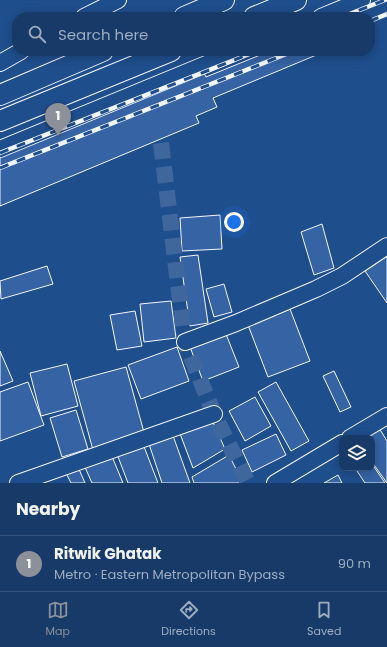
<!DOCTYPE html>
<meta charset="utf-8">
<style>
body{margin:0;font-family:Poppins,sans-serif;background:#20416f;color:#f1f3f6}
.controls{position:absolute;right:12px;bottom:12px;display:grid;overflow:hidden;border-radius:8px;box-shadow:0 2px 10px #0003}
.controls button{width:36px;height:36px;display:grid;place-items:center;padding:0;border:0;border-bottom:1px solid #36547d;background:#173a69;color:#f1f3f6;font:20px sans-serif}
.you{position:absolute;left:234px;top:222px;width:14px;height:14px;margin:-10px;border:3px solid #fff;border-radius:50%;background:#1a73e8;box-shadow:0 0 0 6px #1a73e833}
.badge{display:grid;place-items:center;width:26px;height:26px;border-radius:50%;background:#8c9099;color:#fff;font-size:13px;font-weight:700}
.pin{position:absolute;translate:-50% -33px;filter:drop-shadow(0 1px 2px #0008)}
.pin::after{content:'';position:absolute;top:21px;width:14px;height:12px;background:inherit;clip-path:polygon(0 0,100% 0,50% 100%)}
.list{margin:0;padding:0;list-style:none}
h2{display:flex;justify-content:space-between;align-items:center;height:52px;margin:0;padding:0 16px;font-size:17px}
h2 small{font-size:13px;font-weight:400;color:#9eadc0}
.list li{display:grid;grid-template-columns:26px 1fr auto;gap:12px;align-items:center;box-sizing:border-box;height:56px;padding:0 16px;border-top:1px solid #36547d}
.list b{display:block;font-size:15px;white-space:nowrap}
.list p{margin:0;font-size:13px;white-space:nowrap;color:#9eadc0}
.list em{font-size:13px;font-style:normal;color:#9eadc0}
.icon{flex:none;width:22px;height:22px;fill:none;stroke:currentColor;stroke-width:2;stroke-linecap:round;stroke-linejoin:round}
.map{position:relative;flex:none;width:387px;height:483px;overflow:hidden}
.search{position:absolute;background:#173a69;box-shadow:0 2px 10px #0003;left:12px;right:12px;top:12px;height:44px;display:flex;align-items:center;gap:10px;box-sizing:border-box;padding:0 14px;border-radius:16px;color:#9eadc0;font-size:15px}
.sheet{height:108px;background:#173a69}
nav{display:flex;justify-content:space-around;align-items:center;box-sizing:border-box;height:56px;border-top:1px solid #36547d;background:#173a69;font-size:11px;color:#9eadc0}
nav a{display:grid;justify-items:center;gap:2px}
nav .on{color:#8c9099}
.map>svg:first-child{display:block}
</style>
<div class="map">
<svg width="387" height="483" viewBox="0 0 387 483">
<rect width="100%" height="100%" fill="#1f4e8c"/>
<g fill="#3563a3" stroke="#f2f6ff">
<polygon points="270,51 326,51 213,98 217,107 196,116 199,123 0,206 0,150 204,73 206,77"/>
<polygon points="220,215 222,249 182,251 180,218"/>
<polygon points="322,224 334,268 314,275 301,232"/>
<polygon points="198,255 208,323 190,326 180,257"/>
<polygon points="386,257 387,258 387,303 365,271"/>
<polygon points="47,266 53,284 1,299 0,281"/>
<polygon points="224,284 232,312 214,317 206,289"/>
<polygon points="171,301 176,338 144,342 140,304"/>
<polygon points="290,309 310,361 268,377 248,325"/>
<polygon points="135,311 142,346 117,350 110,315"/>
<polygon points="226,334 239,367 203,381 190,347"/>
<polygon points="177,347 189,381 141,399 128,365"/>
<polygon points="0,351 13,381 0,386"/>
<polygon points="67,364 78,406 41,416 30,373"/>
<polygon points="126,367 145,436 93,450 74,381"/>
<polygon points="334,371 351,407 340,412 323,376"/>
<polygon points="28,382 44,425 0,441 0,392"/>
<polygon points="276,382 309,441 291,451 258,392"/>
<polygon points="255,397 271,426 245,441 229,411"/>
<polygon points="76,410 88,449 62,457 50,418"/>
<polygon points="212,420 225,449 193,468 179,431"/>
<polygon points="376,423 387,441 387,483 372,462 372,438 357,438"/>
<polygon points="172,433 190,483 162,483 148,441"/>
<polygon points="276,434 286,455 252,472 242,450"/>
<polygon points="143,444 158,483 128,483 117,454"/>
<polygon points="111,454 123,483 92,483 84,465"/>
<polygon points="229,455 242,481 238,483 194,483 192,477"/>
<polygon points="372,464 385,483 365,483 355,468 372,468"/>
<polygon points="78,467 85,483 71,483 66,473"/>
<polygon points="338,475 342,483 324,483"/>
</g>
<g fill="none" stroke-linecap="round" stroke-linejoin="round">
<polyline stroke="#3f679d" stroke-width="16" stroke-dasharray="16 8" stroke-linecap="butt" points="161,143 185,342 214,414 248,483"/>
<g stroke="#f2f6ff" stroke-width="18">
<g id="minor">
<polyline points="84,17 118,0"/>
<polyline points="321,17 362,0"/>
<polyline points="0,63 21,51"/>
<polyline points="0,149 238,51"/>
<polyline points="185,342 236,323 316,289 342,276 387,246"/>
<polyline points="350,438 387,416"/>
<polyline points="18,483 214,414"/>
<polyline points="275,483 342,443"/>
</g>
</g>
<g stroke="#f2f6ff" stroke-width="22">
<g id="major">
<polyline points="184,17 224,0"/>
<polyline points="254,17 296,0"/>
<polyline points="0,95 103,51"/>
<polyline points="0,121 171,51"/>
</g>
</g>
<use href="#minor" stroke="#1f4e8c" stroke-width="16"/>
<use href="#major" stroke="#1f4e8c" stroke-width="20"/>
<g stroke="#f2f6ff" stroke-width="4.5">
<g id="rail">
<polyline points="342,17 385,0"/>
<polyline points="370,21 387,14"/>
<polyline points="0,153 257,51"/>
<polyline points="0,168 294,51"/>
</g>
</g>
<use href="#rail" stroke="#1f4e8c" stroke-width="3" stroke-dasharray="9" stroke-linecap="butt"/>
</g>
</svg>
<div class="controls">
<button><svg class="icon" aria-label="layers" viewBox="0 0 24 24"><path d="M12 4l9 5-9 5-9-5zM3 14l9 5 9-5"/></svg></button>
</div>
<div class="you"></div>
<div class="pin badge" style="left:58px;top:136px">1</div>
<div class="search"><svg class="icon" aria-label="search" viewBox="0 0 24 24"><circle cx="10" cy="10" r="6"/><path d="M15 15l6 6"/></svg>Search here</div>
</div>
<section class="sheet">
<h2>Nearby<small></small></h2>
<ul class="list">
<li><span class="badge">1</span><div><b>Ritwik Ghatak</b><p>Metro · Eastern Metropolitan Bypass</p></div><em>90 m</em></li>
</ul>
</section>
<nav>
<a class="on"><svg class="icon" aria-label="map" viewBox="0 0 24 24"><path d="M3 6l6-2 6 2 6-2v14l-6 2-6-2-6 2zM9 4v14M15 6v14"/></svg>Map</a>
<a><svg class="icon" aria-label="directions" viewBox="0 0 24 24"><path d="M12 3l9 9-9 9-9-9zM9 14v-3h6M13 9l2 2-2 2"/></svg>Directions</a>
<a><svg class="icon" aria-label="saved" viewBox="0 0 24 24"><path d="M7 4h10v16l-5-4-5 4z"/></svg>Saved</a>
</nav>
